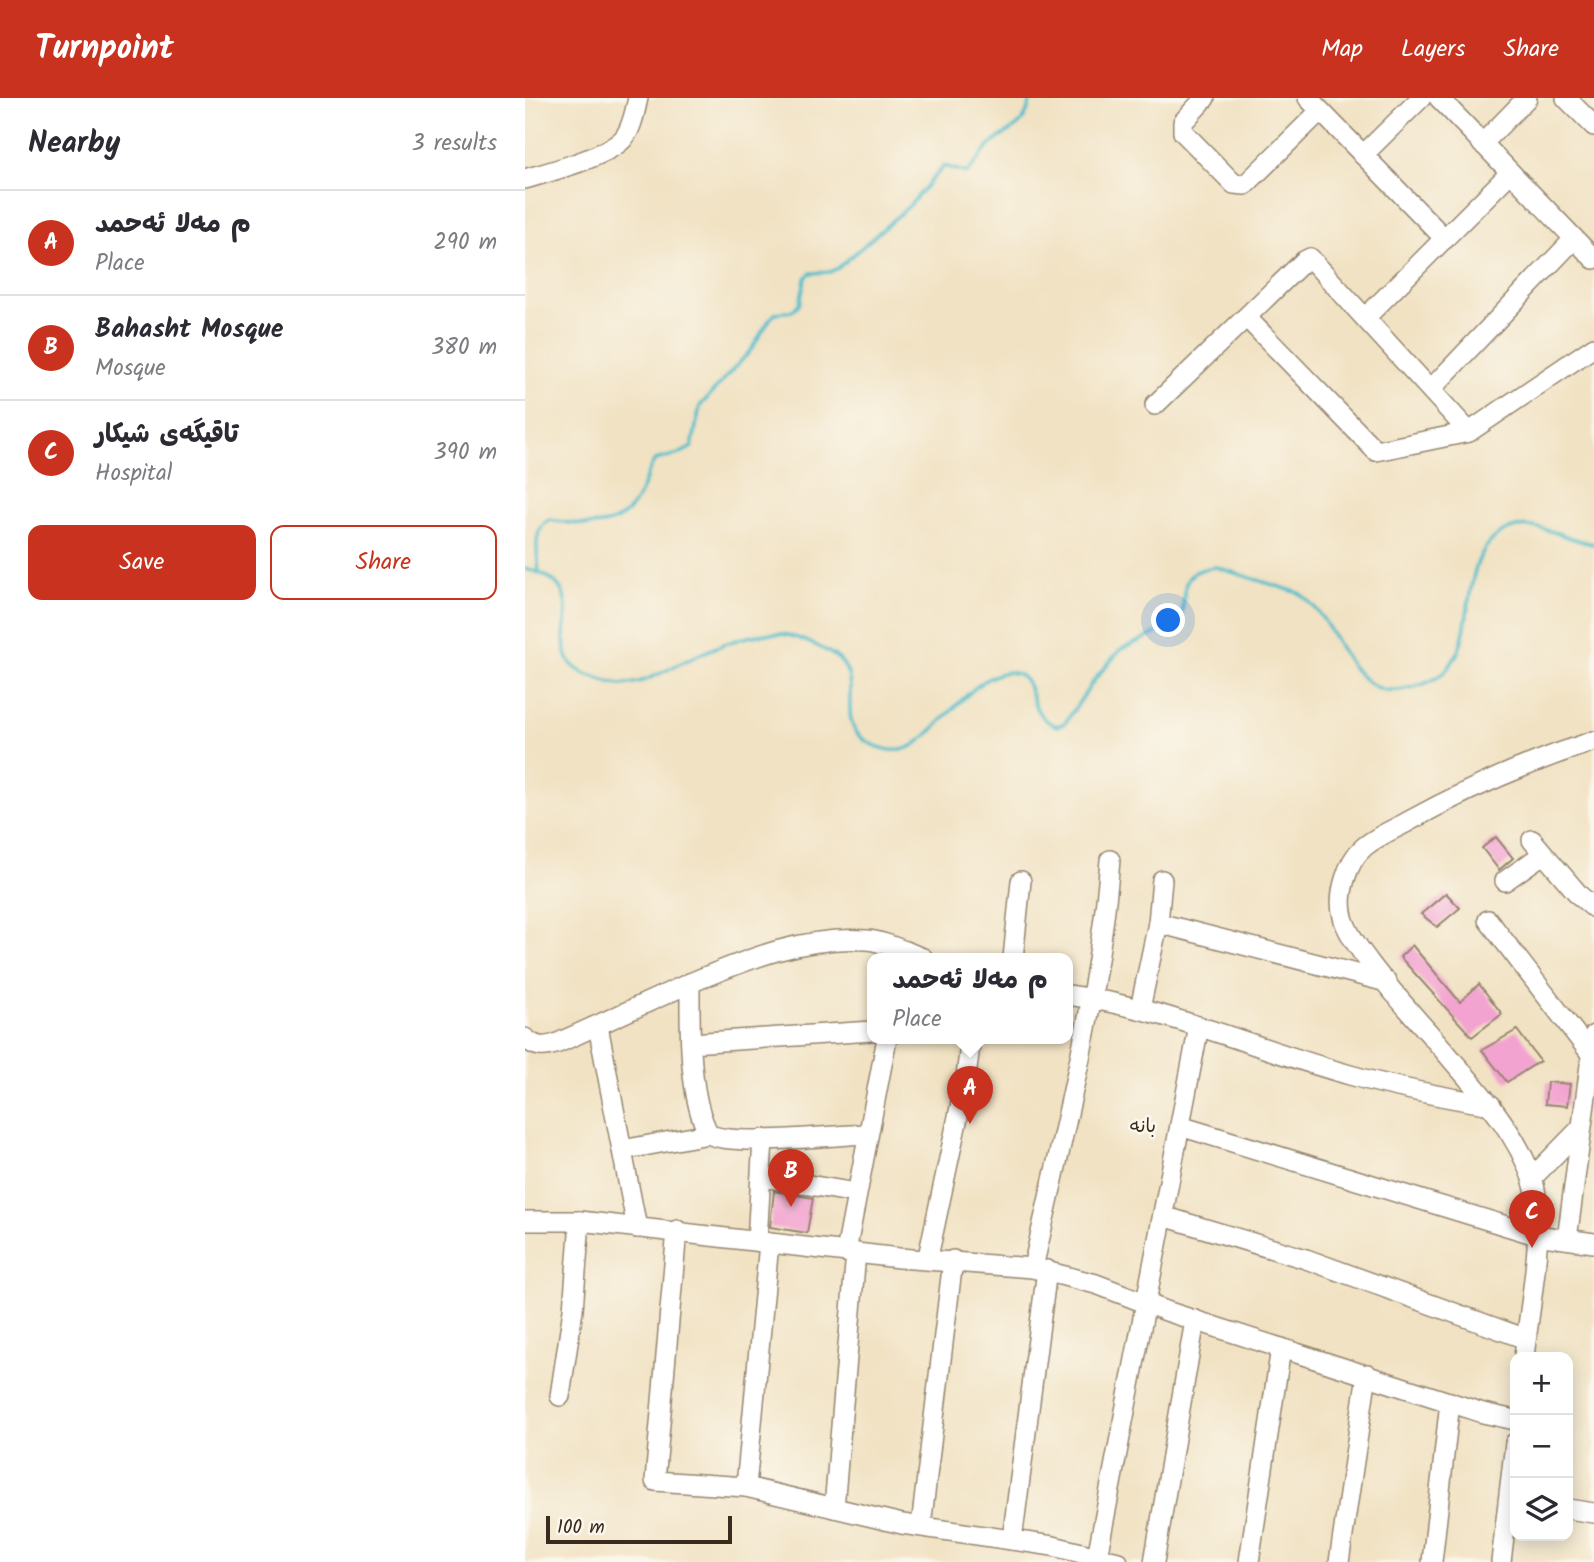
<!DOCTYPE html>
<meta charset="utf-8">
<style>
body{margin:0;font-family:Kalam,"Playpen Sans Arabic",sans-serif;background:#f2f2f3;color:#2b2b33}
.controls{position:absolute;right:21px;bottom:21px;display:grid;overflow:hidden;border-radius:14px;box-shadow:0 4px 18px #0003}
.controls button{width:63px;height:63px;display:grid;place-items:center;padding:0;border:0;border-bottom:2px solid #e1e1e2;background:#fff;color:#2b2b33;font:35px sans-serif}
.scale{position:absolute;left:21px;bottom:18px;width:186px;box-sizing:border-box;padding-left:7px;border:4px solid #3b2a1e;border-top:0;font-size:19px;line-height:24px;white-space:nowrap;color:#3b2a1e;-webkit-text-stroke:5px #fbf7ec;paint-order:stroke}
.you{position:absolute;left:644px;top:523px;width:24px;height:24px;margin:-18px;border:5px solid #fff;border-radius:50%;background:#1a73e8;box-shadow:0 0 0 10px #1a73e833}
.badge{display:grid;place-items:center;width:46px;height:46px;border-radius:50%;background:#c8321e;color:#fff;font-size:23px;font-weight:700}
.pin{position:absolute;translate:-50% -58px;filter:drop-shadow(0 2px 4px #0008)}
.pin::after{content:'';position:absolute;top:37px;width:24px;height:21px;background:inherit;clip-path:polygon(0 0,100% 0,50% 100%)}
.popup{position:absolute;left:342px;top:855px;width:206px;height:91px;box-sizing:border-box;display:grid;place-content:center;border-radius:14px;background:#fff;filter:drop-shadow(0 2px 5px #0005);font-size:23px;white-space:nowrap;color:#7c7c81}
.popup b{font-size:26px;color:#2b2b33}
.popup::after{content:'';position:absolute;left:50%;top:100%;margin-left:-14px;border:14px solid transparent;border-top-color:#fff}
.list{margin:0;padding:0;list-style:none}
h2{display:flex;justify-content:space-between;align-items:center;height:91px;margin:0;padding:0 28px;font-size:30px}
h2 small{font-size:23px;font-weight:400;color:#7c7c81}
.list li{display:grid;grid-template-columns:46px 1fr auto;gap:21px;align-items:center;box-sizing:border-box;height:105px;padding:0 28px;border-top:2px solid #e1e1e2}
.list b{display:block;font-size:26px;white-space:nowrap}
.list p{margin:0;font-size:23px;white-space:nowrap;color:#7c7c81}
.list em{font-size:23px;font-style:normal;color:#7c7c81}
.actions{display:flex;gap:14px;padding:21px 28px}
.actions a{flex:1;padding:16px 0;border:2px solid #c8321e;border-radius:14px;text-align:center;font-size:24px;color:#c8321e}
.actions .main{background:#c8321e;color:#fff}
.icon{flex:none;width:38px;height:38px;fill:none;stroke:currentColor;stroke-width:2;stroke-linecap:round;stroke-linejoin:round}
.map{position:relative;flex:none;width:1069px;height:1464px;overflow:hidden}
header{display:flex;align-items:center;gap:42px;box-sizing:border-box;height:98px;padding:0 35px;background:#c8321e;color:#fff}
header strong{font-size:33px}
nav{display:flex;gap:38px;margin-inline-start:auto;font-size:24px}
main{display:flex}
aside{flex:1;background:#fff}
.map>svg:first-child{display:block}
</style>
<header>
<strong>Turnpoint</strong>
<nav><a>Map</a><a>Layers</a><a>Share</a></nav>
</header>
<main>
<aside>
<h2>Nearby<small>3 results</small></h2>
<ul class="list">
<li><span class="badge">A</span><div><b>م مەلا ئەحمد</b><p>Place</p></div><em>290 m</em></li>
<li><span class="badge">B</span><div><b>Bahasht Mosque</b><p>Mosque</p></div><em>380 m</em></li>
<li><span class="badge">C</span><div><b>تاقیگەی شیکار</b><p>Hospital</p></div><em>390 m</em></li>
</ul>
<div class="actions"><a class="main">Save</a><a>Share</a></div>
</aside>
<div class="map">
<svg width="1069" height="1464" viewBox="0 0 1069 1464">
<rect width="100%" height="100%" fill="#fbf7ec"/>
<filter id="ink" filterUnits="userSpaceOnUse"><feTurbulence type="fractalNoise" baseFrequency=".0143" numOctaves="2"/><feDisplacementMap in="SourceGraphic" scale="14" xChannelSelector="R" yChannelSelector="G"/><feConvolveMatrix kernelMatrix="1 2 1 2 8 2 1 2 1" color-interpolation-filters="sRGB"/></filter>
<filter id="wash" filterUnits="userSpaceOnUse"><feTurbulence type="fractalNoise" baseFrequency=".00686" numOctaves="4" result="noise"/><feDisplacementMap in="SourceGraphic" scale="28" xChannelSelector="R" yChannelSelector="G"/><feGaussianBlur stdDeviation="1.57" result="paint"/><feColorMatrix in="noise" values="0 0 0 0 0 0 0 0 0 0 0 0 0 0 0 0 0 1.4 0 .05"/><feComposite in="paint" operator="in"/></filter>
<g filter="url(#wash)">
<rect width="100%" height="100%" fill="#f1e2c3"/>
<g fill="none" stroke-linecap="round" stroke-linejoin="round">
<g stroke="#52becb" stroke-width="3.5">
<path d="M0,471C84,488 0,560 70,579C78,582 88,585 96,586C114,587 130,578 146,570C179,554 219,533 256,536C268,537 281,543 292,548C300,552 312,557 318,566C337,593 306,630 351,648C361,652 373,654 383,650C411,641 456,561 493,576C512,584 500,617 532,628L540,625L570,581L595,552L655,524C664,494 649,473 691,469L774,495C808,518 814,570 851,589C861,594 877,592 888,589C972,572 917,462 982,432C1010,420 1041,442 1069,446"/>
<path d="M14,475C13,456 6,433 24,422C57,426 92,437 112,401C119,389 122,373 130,362L154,356L167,349L175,308L226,252L245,221L251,215L267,213L275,205L280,181L285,175L305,174L313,170L384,108L419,68L442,75C451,65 458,53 468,45C489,27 500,31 506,0"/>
</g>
</g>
<g id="blocks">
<g fill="#f3a3d0">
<polygon points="971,739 988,760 974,772 957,750"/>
<polygon points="921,795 935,810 912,829 896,816"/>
<polygon points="887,847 935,904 954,886 977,916 947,939 875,859"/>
<polygon points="992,932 1015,963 982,984 957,952"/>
<polygon points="1022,984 1045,986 1042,1008 1020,1006"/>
<polygon points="249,1093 288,1100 282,1135 245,1129"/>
</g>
</g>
</g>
<g filter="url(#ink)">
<use href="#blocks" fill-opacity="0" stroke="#968670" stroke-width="2"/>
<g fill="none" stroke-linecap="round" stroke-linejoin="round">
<g stroke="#968670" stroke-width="22">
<g id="minor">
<polyline points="680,0 658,24 658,34 709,86 720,87 795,13"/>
<polyline points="783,0 920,141"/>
<polyline points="914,0 1069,161"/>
<polyline points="1041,0 1069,28"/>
<polyline points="957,46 1002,0"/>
<polyline points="838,57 896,0"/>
<path d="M0,81C24,74 81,59 98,41C107,31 110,13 113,0"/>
<polyline points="841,219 985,75"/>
<polyline points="722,220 851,353 944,334 1069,249"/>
<polyline points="906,291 1049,141"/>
<polyline points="630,307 779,163 785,160 944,334"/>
<polyline points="1007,742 1054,797 1069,810"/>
<polyline points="980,783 1018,756"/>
<polyline points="963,822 1066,956"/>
<polyline points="633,825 862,884"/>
<polyline points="488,860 496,783"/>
<path d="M165,885C221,862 280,837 342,842C359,843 381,854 398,860"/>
<path d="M543,897C641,910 731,951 825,977C871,990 918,999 966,1007"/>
<polyline points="615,911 633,825 637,782"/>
<polyline points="73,928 112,1130"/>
<path d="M0,940C11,950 19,950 33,945L165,885C165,926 163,999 184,1036C206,1049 311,1037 342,1036"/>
<polyline points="166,945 347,933"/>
<polyline points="655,1028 1011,1137 1069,1145"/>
<polyline points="97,1052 184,1036"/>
<polyline points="237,1079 331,1095"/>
<polyline points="1007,1080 1056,1030"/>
<polyline points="638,1118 781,1161 1001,1241"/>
<polyline points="0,1123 55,1123 374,1160 508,1170 571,1186 641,1213 958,1315 990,1322"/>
<polyline points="152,1132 130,1383 221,1389 377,1426 528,1448 593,1464"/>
<polyline points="1042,1141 1069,937"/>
<polyline points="232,1143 238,1041"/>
<polyline points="321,1154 362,940"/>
<polyline points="403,1159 440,986 446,940"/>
<path d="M508,1170C538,1034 574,900 585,762"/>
<path d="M999,1259C1004,1212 1022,1123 1007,1080C991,1034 958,998 927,962C902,931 826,853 818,819C812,798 822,764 838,750C850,739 870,731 884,723C944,690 1004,664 1069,643"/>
<polyline points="35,1298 48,1212 55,1123"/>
<polyline points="221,1389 244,1145"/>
<polyline points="309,1410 331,1155"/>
<polyline points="1043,1411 1069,1415"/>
<polyline points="396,1428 428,1162"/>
<polyline points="487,1442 522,1172"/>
<polyline points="572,1459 674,928"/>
<polyline points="629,1464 670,1222"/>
<polyline points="724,1464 756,1250"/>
<polyline points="814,1464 842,1276"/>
<polyline points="907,1464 925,1304"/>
<polyline points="976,1464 990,1345"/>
</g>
</g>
<use href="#minor" stroke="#fff" stroke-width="19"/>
</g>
</g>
<g text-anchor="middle" stroke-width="5" stroke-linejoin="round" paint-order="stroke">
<g font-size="19" fill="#3b2a1e" stroke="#fbf7ec">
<text x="618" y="1034">بانە</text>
</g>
</g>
</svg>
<div class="controls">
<button>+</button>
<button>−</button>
<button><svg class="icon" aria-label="layers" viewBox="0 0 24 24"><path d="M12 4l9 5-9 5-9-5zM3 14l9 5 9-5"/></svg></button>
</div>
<div class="scale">100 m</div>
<div class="you"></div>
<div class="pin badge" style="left:445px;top:1026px">A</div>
<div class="popup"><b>م مەلا ئەحمد</b>Place</div>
<div class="pin badge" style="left:266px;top:1109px">B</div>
<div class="pin badge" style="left:1007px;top:1150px">C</div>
</div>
</main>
